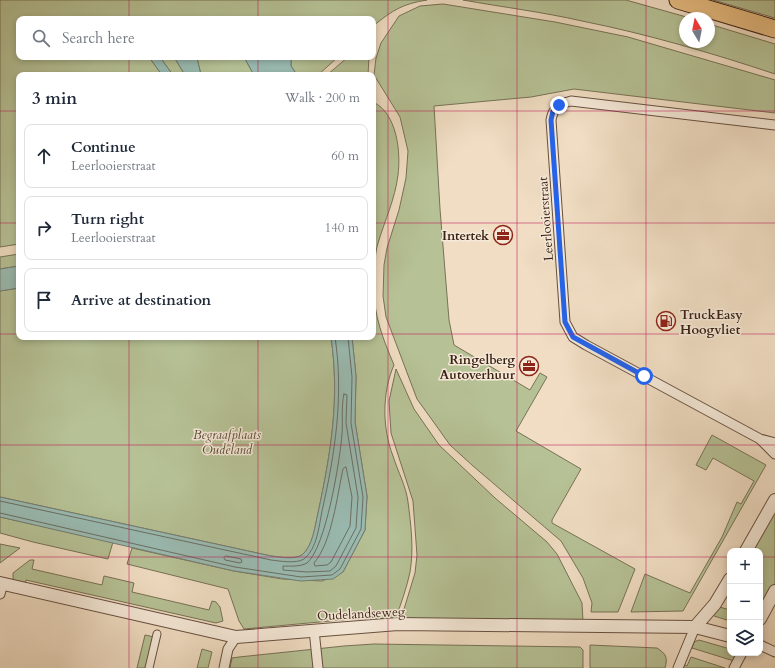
<!DOCTYPE html>
<meta charset="utf-8">
<style>
body{margin:0;font-family:Cardo,serif;background:#f2f2f3;color:#1f2937}
.controls{position:absolute;right:12px;bottom:12px;display:grid;overflow:hidden;border-radius:8px;box-shadow:0 2px 6px #0003}
.controls button{width:36px;height:36px;display:grid;place-items:center;padding:0;border:0;border-bottom:1px solid #e0e1e3;background:#fff;color:#1f2937;font:20px sans-serif}
.compass{position:absolute;left:679px;top:12px;width:36px;height:36px;border-radius:50%;background:#fff;box-shadow:0 2px 6px #0003;rotate:350deg}
.stop{position:absolute;width:12px;height:12px;margin:-9px;border:3px solid #2563eb;border-radius:50%;background:#fff}
.stop.end{background:#2563eb;border-color:#fff;box-shadow:0 1px 4px #0008}
.list{margin:0;padding:0;list-style:none}
h2{display:flex;justify-content:space-between;align-items:center;height:52px;margin:0;padding:0 16px;font-size:17px}
h2 small{font-size:13px;font-weight:400;color:#747a83}
.list li{display:grid;grid-template-columns:26px 1fr auto;gap:12px;align-items:center;box-sizing:border-box;height:64px;margin:0 8px 8px;padding:0 8px;border:1px solid #e0e1e3;border-radius:8px}
.list b{display:block;font-size:15px;white-space:nowrap}
.list p{margin:0;font-size:13px;white-space:nowrap;color:#747a83}
.list em{font-size:13px;font-style:normal;color:#747a83}
.icon{flex:none;width:22px;height:22px;fill:none;stroke:currentColor;stroke-width:2;stroke-linecap:round;stroke-linejoin:round}
.map{position:relative;flex:none;width:775px;height:668px;overflow:hidden}
.search{position:absolute;background:#fff;box-shadow:0 2px 6px #0003;left:16px;top:16px;width:360px;height:44px;display:flex;align-items:center;gap:10px;box-sizing:border-box;padding:0 14px;border-radius:8px;color:#747a83;font-size:15px}
.panel{position:absolute;background:#fff;box-shadow:0 2px 6px #0003;left:16px;top:72px;width:360px;height:268px;border-radius:8px}
.map>svg:first-child{display:block}
</style>
<div class="map">
<svg width="775" height="668" viewBox="0 0 775 668">
<rect width="100%" height="100%" fill="#f0ddc3"/>
<filter id="stains"><feTurbulence type="fractalNoise" baseFrequency=".005" numOctaves="4"/><feColorMatrix values="0 0 0 0 .2 0 0 0 0 .09 0 0 0 0 .02 0 0 0 .5 -.17"/></filter>
<radialGradient id="worn" r=".72"><stop offset=".6" stop-color="#630" stop-opacity="0"/><stop offset="1" stop-color="#630" stop-opacity=".3"/></radialGradient>
<g fill="#b6c296" stroke="#787256">
<path d="M0,0H427C402,4 393,10 373,26V19H19V57H149L162,75H19V244L0,247Z"/>
<path d="M463,0H626L690,18H685V42H709V24L775,44V74C712,53 647,34 582,21C543,12 502,7 463,0Z"/>
<polygon points="713,0 775,0 775,18"/>
<polygon points="443,4 555,22 628,37 775,80 775,113 574,89 531,97 434,106 440,209 449,320 454,345 530,390 540,373 547,377 516,431 581,469 552,520 552,523 635,569 618,612 591,612 592,603 583,578 561,541 473,466 450,445 435,424 417,399 386,317 383,296 384,265 387,248 399,210 406,178 408,151 400,117 374,75 376,58 381,43 399,16 420,6"/>
<polygon points="163,57 174,57 185,75 173,75 162,60"/>
<polygon points="198,57 244,57 254,75 201,75 197,58"/>
<polygon points="291,57 338,57 318,75 297,75 291,66"/>
<polygon points="348,57 369,57 368,75 327,75"/>
<path d="M373,102C397,113 401,152 398,175C395,199 385,220 378,243C374,256 375,272 374,285C373,314 383,339 394,365C382,392 382,428 393,456C398,472 406,486 408,502C411,525 414,549 410,572C407,587 401,603 396,618L352,619L244,629L239,621L228,589L127,564L132,548L234,571L282,579L322,581L343,572L365,530L367,496L355,422L356,376L352,337H373Z"/>
<polygon points="19,254 19,266 0,269 0,257"/>
<path d="M19,288V337H331C340,399 331,452 318,513C315,526 313,546 302,555C294,560 280,557 271,556L0,497V291Z"/>
<polygon points="396,369 414,409 439,445 495,498 547,542 557,554 582,603 583,621 401,619 415,573 417,555 413,501 391,433 389,401"/>
<polygon points="712,435 766,465 683,611 631,612 645,574 690,593 722,537 737,502 741,504 754,481 713,458 706,470 696,465"/>
<polygon points="775,507 775,583 760,610 760,551 750,551"/>
<polygon points="0,517 113,542 108,559 33,542 0,533"/>
<polygon points="0,544 20,548 0,563"/>
<polygon points="30,560 34,560 32,569 102,585 104,576 134,583 132,592 209,610 212,601 216,602 220,607 223,621 216,623 26,580 25,584 13,580 13,573"/>
<polygon points="716,606 730,610 730,621 714,616 712,613"/>
<polygon points="145,635 154,637 147,668 137,668"/>
<polygon points="699,640 730,649 730,653 737,654 734,661 692,648 694,642"/>
<polygon points="374,644 580,647 583,650 583,668 230,668 232,658 239,657 344,646"/>
<path d="M590,645L657,648C666,654 668,657 665,668H590Z"/>
<polygon points="202,649 212,652 208,668 197,668"/>
<polygon points="691,657 725,668 682,668 683,664 687,666"/>
</g>
<g fill="#9abcb3" stroke="#747e74">
<polygon points="149,57 163,57 162,60 173,75 162,75"/>
<polygon points="174,57 198,57 197,58 201,75 185,75"/>
<polygon points="244,57 291,57 291,66 297,75 254,75"/>
<polygon points="19,266 19,288 0,291 0,269"/>
<path d="M331,337H352L356,376L355,422L367,496L365,530L343,572L333,579L301,581L234,571L0,517V497L271,556C280,557 294,560 302,555C313,546 315,526 318,513C331,452 340,399 331,337Z"/>
</g>
<g fill="none" stroke-linecap="round" stroke-linejoin="round">
<g stroke="#6a6f64" stroke-width="1">
<path d="M344,394L347,395L346,423L358,497L356,528L336,566L330,571L307,572L283,570V566C290,566 300,567 307,563C326,547 340,460 342,434C343,421 341,407 344,394Z"/>
<path d="M346,467L352,497L350,526L331,562L327,565L315,566L314,563C332,542 337,496 343,469Z"/>
<path d="M0,501L271,560C280,561 296,564 304,559C317,549 319,526 322,511C335,454 344,396 335,337"/>
<polyline points="0,513 235,567 301,577 332,575 340,569 361,529 363,497 351,423 352,377 348,337"/>
<polygon points="226,556 241,559 242,562 240,563 225,560 224,558"/>
</g>
<g stroke="#685141" stroke-width="9">
<polyline id="pedestrian" points="149,668 157,634"/>
</g>
<g stroke="#685141" stroke-width="11">
<g id="minor">
<path d="M775,125L571,101C559,104 553,108 551,120L565,322L573,337L586,345L760,439L775,443"/>
<polyline points="761,440 775,454"/>
<polyline points="0,594 3,583"/>
<polyline points="314,630 318,668"/>
<polyline points="760,645 775,652"/>
<polyline points="224,668 228,649 236,637"/>
<polyline points="678,668 695,627"/>
<polyline points="734,668 742,653"/>
</g>
</g>
<g stroke="#685141" stroke-width="14">
<g id="tertiary">
<polyline points="746,551 775,500"/>
<polyline points="0,583 236,637 398,624 695,627 730,636"/>
<polyline points="760,619 775,591"/>
<polyline points="695,627 715,604 730,579"/>
</g>
</g>
<g stroke="#3b2216" stroke-width="19">
<polyline id="motorway" points="678,0 775,29"/>
</g>
<use href="#pedestrian" stroke="#f5e9d8" stroke-width="7"/>
<use href="#minor" stroke="#f5e9d8" stroke-width="9"/>
<use href="#tertiary" stroke="#f5e9d8" stroke-width="12"/>
<use href="#motorway" stroke="#e8be82" stroke-width="17"/>
</g>
<g fill="none" stroke-linecap="round" stroke-linejoin="round">
<polyline stroke="#2563eb" stroke-width="5" points="559,105 553,111 551,120 565,322 573,337 644,376"/>
</g>
<path fill="none" stroke="#c2185b" stroke-width="1" stroke-opacity="0.55" d="M129,0V19M258,0V19M388,0V668M517,0V668M646,0V668M129,57V75M258,57V75M0,111H19M373,111H775M0,223H19M373,223H775M0,334H19M373,334H775M129,337V668M258,337V668M0,445H775M0,557H730M760,557H775"/>
<defs>
<g id="office-ring" transform="scale(1)"><circle r="9.5" fill="#f5e9d8" stroke="#8f2418" stroke-width="1.5"/><path d="M-6-3h4V-5.5h4V-3h4V5H-6ZM-1-4.5V-3h2v-1.5ZM-6 0V1H6V0Z" fill="#8f2418"/></g>
<g id="fuel-ring" transform="scale(1)"><circle r="9.5" fill="#f5e9d8" stroke="#8f2418" stroke-width="1.5"/><path d="M-5.5-6h7V0h2V4h1.3V-2.5L3-4.5l.8-.8L6-3V5H2.5V1h-1V6h-7ZM-4.2-4.7v3.2H.2V-4.7Z" fill="#8f2418"/></g>
</defs>
<g fill-rule="evenodd">
<use href="#office-ring" x="503" y="235"/>
<use href="#fuel-ring" x="666" y="321"/>
<use href="#office-ring" x="529" y="366"/>
</g>
<g text-anchor="middle" stroke-width="3" stroke-linejoin="round" paint-order="stroke">
<g font-size="13" fill="#3b2216" stroke="#f5e9d8">
<text transform="translate(545 219) rotate(-94)" y="5">Leerlooierstraat</text>
<text transform="translate(361 613) rotate(-3)" y="5">Oudelandseweg</text>
</g>
<g font-size="13" font-weight="bold" fill="#3b2216" stroke="#f5e9d8" text-anchor="end">
<text x="489" y="240">Intertek</text>
<text x="680" y="319" text-anchor="start">TruckEasy<tspan x="680" dy="15">Hoogvliet</tspan></text>
<text x="515" y="364">Ringelberg<tspan x="515" dy="15">Autoverhuur</tspan></text>
</g>
<g font-size="13" font-style="italic" fill="#5a4a36" stroke="#f5e9d8">
<text x="227" y="439">Begraafplaats<tspan x="227" dy="15">Oudeland</tspan></text>
</g>
</g>
<rect width="100%" height="100%" filter="url(#stains)"/>
<rect width="100%" height="100%" fill="url(#worn)"/>
</svg>
<div class="controls">
<button>+</button>
<button>−</button>
<button><svg class="icon" aria-label="layers" viewBox="0 0 24 24"><path d="M12 4l9 5-9 5-9-5zM3 14l9 5 9-5"/></svg></button>
</div>
<svg class="compass" viewBox="-18 -18 36 36"><path d="M0-13l5 13h-10z" fill="#e53935"/><path d="M0 13l5-13h-10z" fill="#747a83"/></svg>
<div class="stop" style="left:644px;top:376px"></div>
<div class="stop end" style="left:559px;top:105px"></div>
<div class="search"><svg class="icon" aria-label="search" viewBox="0 0 24 24"><circle cx="10" cy="10" r="6"/><path d="M15 15l6 6"/></svg>Search here</div>
<section class="panel">
<h2>3 min<small>Walk · 200 m</small></h2>
<ul class="list">
<li><svg class="icon" aria-label="ahead" viewBox="0 0 24 24"><path d="M12 20V5M6 11l6-6 6 6"/></svg><div><b>Continue</b><p>Leerlooierstraat</p></div><em>60 m</em></li>
<li><svg class="icon" aria-label="right" viewBox="0 0 24 24"><path d="M7 20v-9h11M14 6l5 5-5 5"/></svg><div><b>Turn right</b><p>Leerlooierstraat</p></div><em>140 m</em></li>
<li><svg class="icon" aria-label="arrive" viewBox="0 0 24 24"><path d="M6 21V4h12l-3 4 3 4H6"/></svg><div><b>Arrive at destination</b></div></li>
</ul>
</section>
</div>
